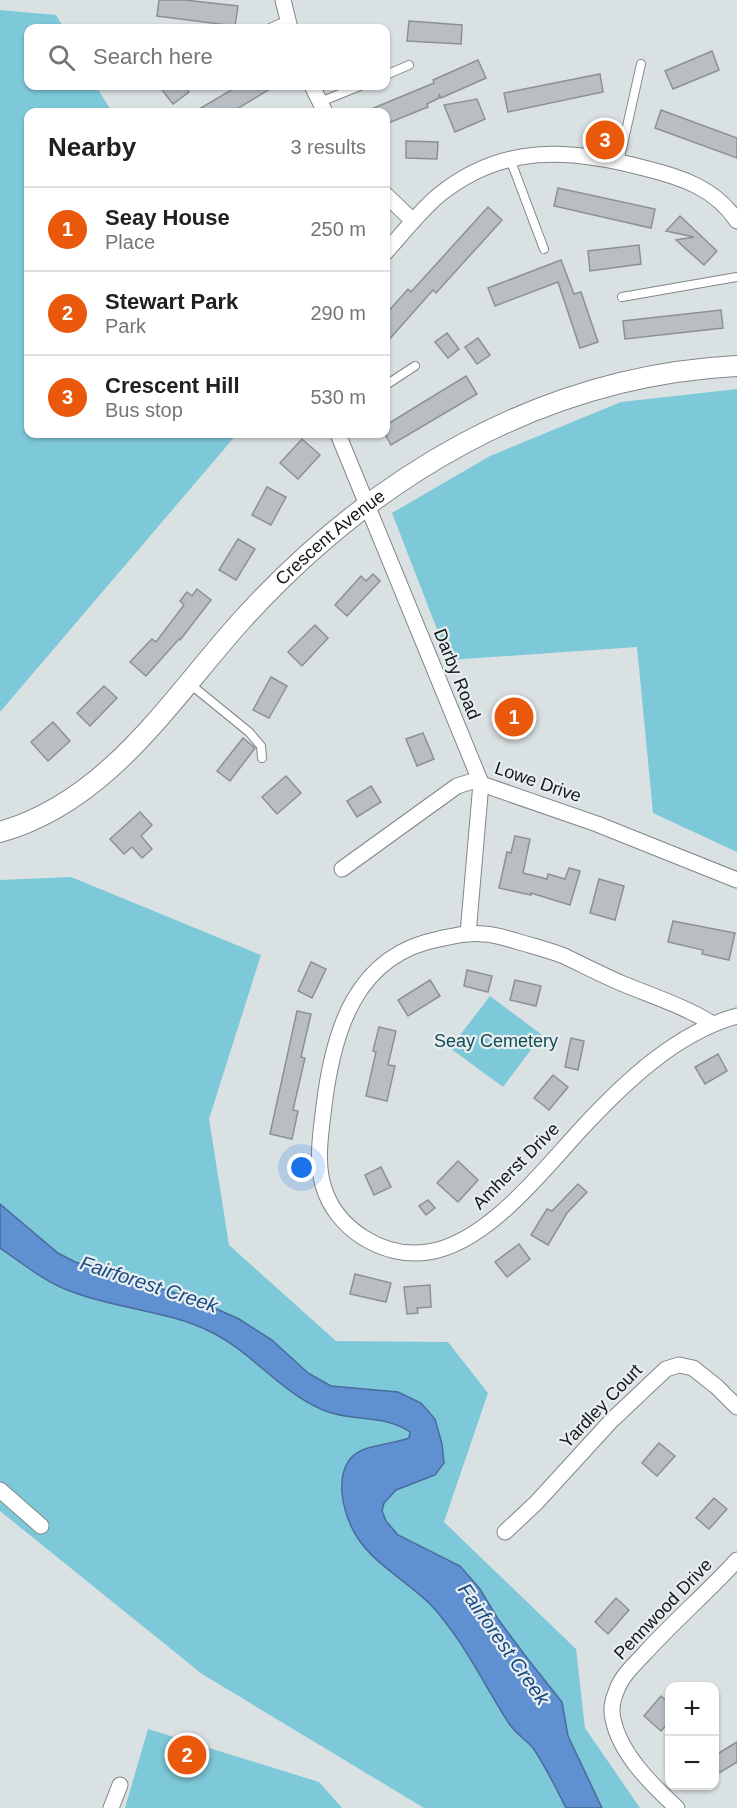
<!DOCTYPE html>
<meta charset="utf-8">
<style>
body{margin:0;font-family:Arial,sans-serif;background:#f6f6f6;color:#202124}
.controls{position:absolute;right:18px;bottom:18px;display:grid;overflow:hidden;border-radius:12px;box-shadow:0 2px 4px #0004}
.controls button{width:54px;height:54px;display:grid;place-items:center;padding:0;border:0;border-bottom:2px solid #e0e0e0;background:#fff;color:#202124;font:30px sans-serif}
.you{position:absolute;left:302px;top:1168px;width:21px;height:21px;margin:-15px;border:4px solid #fff;border-radius:50%;background:#1a73e8;box-shadow:0 0 0 9px #1a73e833}
.badge{display:grid;place-items:center;width:39px;height:39px;border-radius:50%;background:#ea580c;color:#fff;font-size:20px;font-weight:700}
.pin{position:absolute;translate:-50% -50%;border:3px solid #fff;box-shadow:0 2px 6px #0006}
.list{margin:0;padding:0;list-style:none}
h2{display:flex;justify-content:space-between;align-items:center;height:78px;margin:0;padding:0 24px;font-size:26px}
h2 small{font-size:20px;font-weight:400;color:#757577}
.list li{display:grid;grid-template-columns:39px 1fr auto;gap:18px;align-items:center;box-sizing:border-box;height:84px;padding:0 24px;border-top:2px solid #e0e0e0}
.list b{display:block;font-size:22px;white-space:nowrap}
.list p{margin:0;font-size:20px;white-space:nowrap;color:#757577}
.list em{font-size:20px;font-style:normal;color:#757577}
.icon{flex:none;width:33px;height:33px;fill:none;stroke:currentColor;stroke-width:2;stroke-linecap:round;stroke-linejoin:round}
.map{position:relative;flex:none;width:737px;height:1808px;overflow:hidden}
.search{position:absolute;background:#fff;box-shadow:0 2px 4px #0004;left:24px;top:24px;width:366px;height:66px;display:flex;align-items:center;gap:15px;box-sizing:border-box;padding:0 21px;border-radius:12px;color:#757577;font-size:22px}
.panel{position:absolute;background:#fff;box-shadow:0 2px 4px #0004;left:24px;top:108px;width:366px;height:330px;border-radius:12px}
.map>svg:first-child{display:block}
</style>
<div class="map">
<svg width="737" height="1808" viewBox="0 0 737 1808">
<rect width="100%" height="100%" fill="#dae1e2"/>
<g fill="#7ec9d9">
<polygon points="0,10 56,15 64,28 28,28 28,86 96,86 112,112 28,112 28,434 237,434 0,712"/>
<polygon points="737,389 737,852 653,813 637,647 449,660 392,513 490,456 621,402"/>
<polygon points="71,877 261,955 209,1119 229,1245 336,1341 448,1342 488,1393 444,1522 576,1649 585,1728 640,1808 424,1808 202,1674 0,1511 0,880"/>
<polygon points="490,996 542,1035 503,1087 450,1048"/>
<polygon points="148,1729 319,1782 342,1808 125,1808"/>
</g>
<path fill="#5f90d2" stroke="#496c9a" stroke-width="1.5" d="M0,1204L58,1253L75,1262L192,1298L239,1319L272,1340L308,1373L331,1386L398,1392L421,1403L435,1419L442,1444L444,1463L435,1475L396,1490L384,1503L382,1511L386,1521L398,1535L460,1566L480,1589L498,1619L527,1658L562,1702L568,1736L602,1808H566C556,1788 546,1767 533,1748C525,1739 514,1732 508,1722C483,1683 462,1638 430,1604C407,1581 375,1565 357,1537C344,1516 334,1480 350,1459C362,1444 391,1445 409,1438L410,1432C385,1414 350,1422 323,1410C280,1392 252,1352 211,1332C167,1310 115,1309 70,1291C45,1282 22,1263 0,1248Z"/>
<g fill="#b8bec1" stroke="#8c9194" stroke-width="1.5">
<polygon points="159,0 185,0 238,6 235,26 157,16"/>
<polygon points="409,21 462,25 461,44 407,41"/>
<polygon points="712,51 719,70 673,89 665,71"/>
<polygon points="478,60 486,78 441,98 439,94 439,98 427,104 428,107 386,124 386,112 364,112 434,83 433,80"/>
<polygon points="600,74 603,92 508,112 504,93"/>
<polygon points="159,86 184,86 189,92 173,104"/>
<polygon points="238,86 275,86 232,112 194,112"/>
<polygon points="477,99 485,119 455,132 444,105"/>
<polygon points="661,110 737,138 737,158 655,128"/>
<polygon points="406,141 438,142 437,159 406,158"/>
<polygon points="558,188 655,209 651,228 554,206"/>
<polygon points="488,207 502,220 436,293 433,290 386,343 386,314 408,289 411,292"/>
<polygon points="680,216 717,251 704,265 676,240 694,237 666,231"/>
<polygon points="639,245 641,264 590,271 588,251"/>
<polygon points="561,260 574,294 581,292 598,342 580,348 558,282 495,306 488,288"/>
<polygon points="721,310 723,328 625,339 623,321"/>
<polygon points="447,333 459,349 448,358 435,342"/>
<polygon points="478,338 490,355 477,364 465,347"/>
<polygon points="466,376 477,394 391,445 386,436 386,425"/>
<polygon points="302,439 320,455 298,479 280,463"/>
<polygon points="267,487 286,497 271,525 252,515"/>
<polygon points="238,539 255,549 236,580 219,570"/>
<polygon points="373,574 380,581 347,616 335,605 361,576 366,581"/>
<polygon points="197,589 211,600 180,640 179,639 146,676 130,662 152,639 156,642 184,605 180,601 187,592 192,596"/>
<polygon points="315,625 328,638 302,666 288,652"/>
<polygon points="271,677 287,686 269,718 253,710"/>
<polygon points="104,686 117,698 90,726 77,713"/>
<polygon points="509,703 524,707 519,731 503,727"/>
<polygon points="53,722 70,741 48,761 31,742"/>
<polygon points="423,733 434,759 417,766 406,739"/>
<polygon points="243,738 255,748 230,781 217,771"/>
<polygon points="286,776 301,793 277,814 262,797"/>
<polygon points="371,786 381,802 357,817 347,801"/>
<polygon points="140,812 152,825 141,836 152,849 142,858 132,847 124,854 110,839"/>
<polygon points="515,836 530,839 523,873 547,879 548,874 565,879 569,868 580,871 570,905 531,893 531,895 499,888 507,852 511,853"/>
<polygon points="599,879 624,886 615,920 590,913"/>
<polygon points="673,921 735,933 729,960 702,954 703,950 668,942"/>
<polygon points="311,962 326,969 312,998 298,991"/>
<polygon points="467,970 492,976 488,992 464,986"/>
<polygon points="430,980 440,996 408,1016 398,1000"/>
<polygon points="515,980 541,986 536,1006 510,1000"/>
<polygon points="297,1011 311,1014 301,1057 305,1058 293,1110 298,1111 292,1139 270,1134"/>
<polygon points="379,1027 396,1031 388,1065 395,1066 387,1101 366,1096 376,1052 373,1051"/>
<polygon points="571,1038 584,1041 578,1070 565,1067"/>
<polygon points="718,1054 727,1071 705,1084 695,1067"/>
<polygon points="553,1075 568,1087 549,1110 534,1098"/>
<polygon points="458,1161 478,1180 458,1202 437,1183"/>
<polygon points="381,1167 391,1187 374,1195 365,1175"/>
<polygon points="578,1184 587,1192 567,1213 548,1245 531,1235 547,1209 552,1211"/>
<polygon points="428,1200 435,1208 426,1215 419,1206"/>
<polygon points="519,1244 530,1259 507,1277 495,1262"/>
<polygon points="355,1274 391,1283 386,1302 350,1294"/>
<polygon points="430,1285 431,1307 417,1308 418,1313 407,1314 404,1287"/>
<polygon points="659,1443 675,1456 657,1476 642,1463"/>
<polygon points="714,1498 727,1509 709,1529 696,1518"/>
<polygon points="616,1598 629,1610 608,1634 595,1622"/>
<polygon points="661,1696 669,1703 669,1722 661,1731 644,1716"/>
<polygon points="737,1742 737,1762 714,1776 714,1756"/>
</g>
<g fill="none" stroke-linecap="round" stroke-linejoin="round">
<g stroke="#818789" stroke-width="10">
<g id="service">
<polyline points="270,28 288,20"/>
<polyline points="386,75 409,65"/>
<polyline points="320,102 360,86"/>
<polyline points="510,159 544,249"/>
<polyline points="619,162 641,64"/>
<polyline points="622,297 737,277"/>
<polyline points="386,385 415,366"/>
<polyline points="190,684 249,732 261,746 262,758"/>
</g>
</g>
<g stroke="#818789" stroke-width="17">
<g id="minor">
<polyline points="283,0 290,28"/>
<polyline points="312,86 325,112"/>
<polyline points="386,195 413,221"/>
<path d="M386,252C403,233 419,212 439,195C502,144 569,148 644,168C681,177 715,188 737,221"/>
<polyline points="338,434 481,783 468,934"/>
<polyline points="342,869 457,786 473,781 597,824 737,880"/>
<path d="M713,1024C684,1006 652,996 621,983C602,975 583,965 564,956C549,950 532,946 516,941C505,938 494,934 483,934C469,932 453,936 439,939C355,955 333,1032 324,1106C321,1131 316,1161 323,1185C335,1229 384,1259 428,1252C487,1244 545,1168 583,1127C625,1082 676,1033 737,1016"/>
<polyline points="0,1490 41,1526"/>
<polyline points="505,1532 536,1503 611,1421 666,1369 679,1365 693,1368 717,1387 737,1407"/>
<polyline points="111,1808 120,1785"/>
<path d="M677,1808C652,1785 620,1754 613,1719C611,1711 612,1700 616,1692C621,1676 635,1664 646,1652C675,1620 708,1592 737,1560"/>
</g>
</g>
<g stroke="#818789" stroke-width="22">
<g id="tertiary">
<path id="s1" d="M0,832C109,801 170,700 242,620C372,477 540,376 737,366"/>
</g>
</g>
<use href="#service" stroke="#fff" stroke-width="8"/>
<use href="#minor" stroke="#fff" stroke-width="15"/>
<use href="#tertiary" stroke="#fff" stroke-width="20"/>
</g>
<g text-anchor="middle" stroke-width="4.5" stroke-linejoin="round" paint-order="stroke">
<g font-size="18" fill="#151818" stroke="#e7eef0">
<text dy="6" stroke="none"><textPath href="#s1" startOffset="448">Crescent Avenue</textPath></text>
<text transform="translate(457 674) rotate(68)" y="6">Darby Road</text>
<text transform="translate(538 782) rotate(19)" y="6">Lowe Drive</text>
<text transform="translate(516 1166) rotate(-45)" y="6">Amherst Drive</text>
<text transform="translate(601 1406) rotate(-46)" y="6">Yardley Court</text>
<text transform="translate(663 1609) rotate(-46)" y="6">Pennwood Drive</text>
</g>
<g font-size="18" fill="#154b56" stroke="#e7eef0">
<text x="496" y="1047">Seay Cemetery</text>
</g>
<g font-size="20" font-style="italic" fill="#184885" stroke="#e7eef0">
<text transform="translate(149 1284) rotate(18)" y="7">Fairforest Creek</text>
<text transform="translate(504 1644) rotate(55)" y="7">Fairforest Creek</text>
</g>
</g>
</svg>
<div class="controls">
<button>+</button>
<button>−</button>
</div>
<div class="you"></div>
<div class="pin badge" style="left:514px;top:717px">1</div>
<div class="pin badge" style="left:187px;top:1755px">2</div>
<div class="pin badge" style="left:605px;top:140px">3</div>
<div class="search"><svg class="icon" aria-label="search" viewBox="0 0 24 24"><circle cx="10" cy="10" r="6"/><path d="M15 15l6 6"/></svg>Search here</div>
<section class="panel">
<h2>Nearby<small>3 results</small></h2>
<ul class="list">
<li><span class="badge">1</span><div><b>Seay House</b><p>Place</p></div><em>250 m</em></li>
<li><span class="badge">2</span><div><b>Stewart Park</b><p>Park</p></div><em>290 m</em></li>
<li><span class="badge">3</span><div><b>Crescent Hill</b><p>Bus stop</p></div><em>530 m</em></li>
</ul>
</section>
</div>
